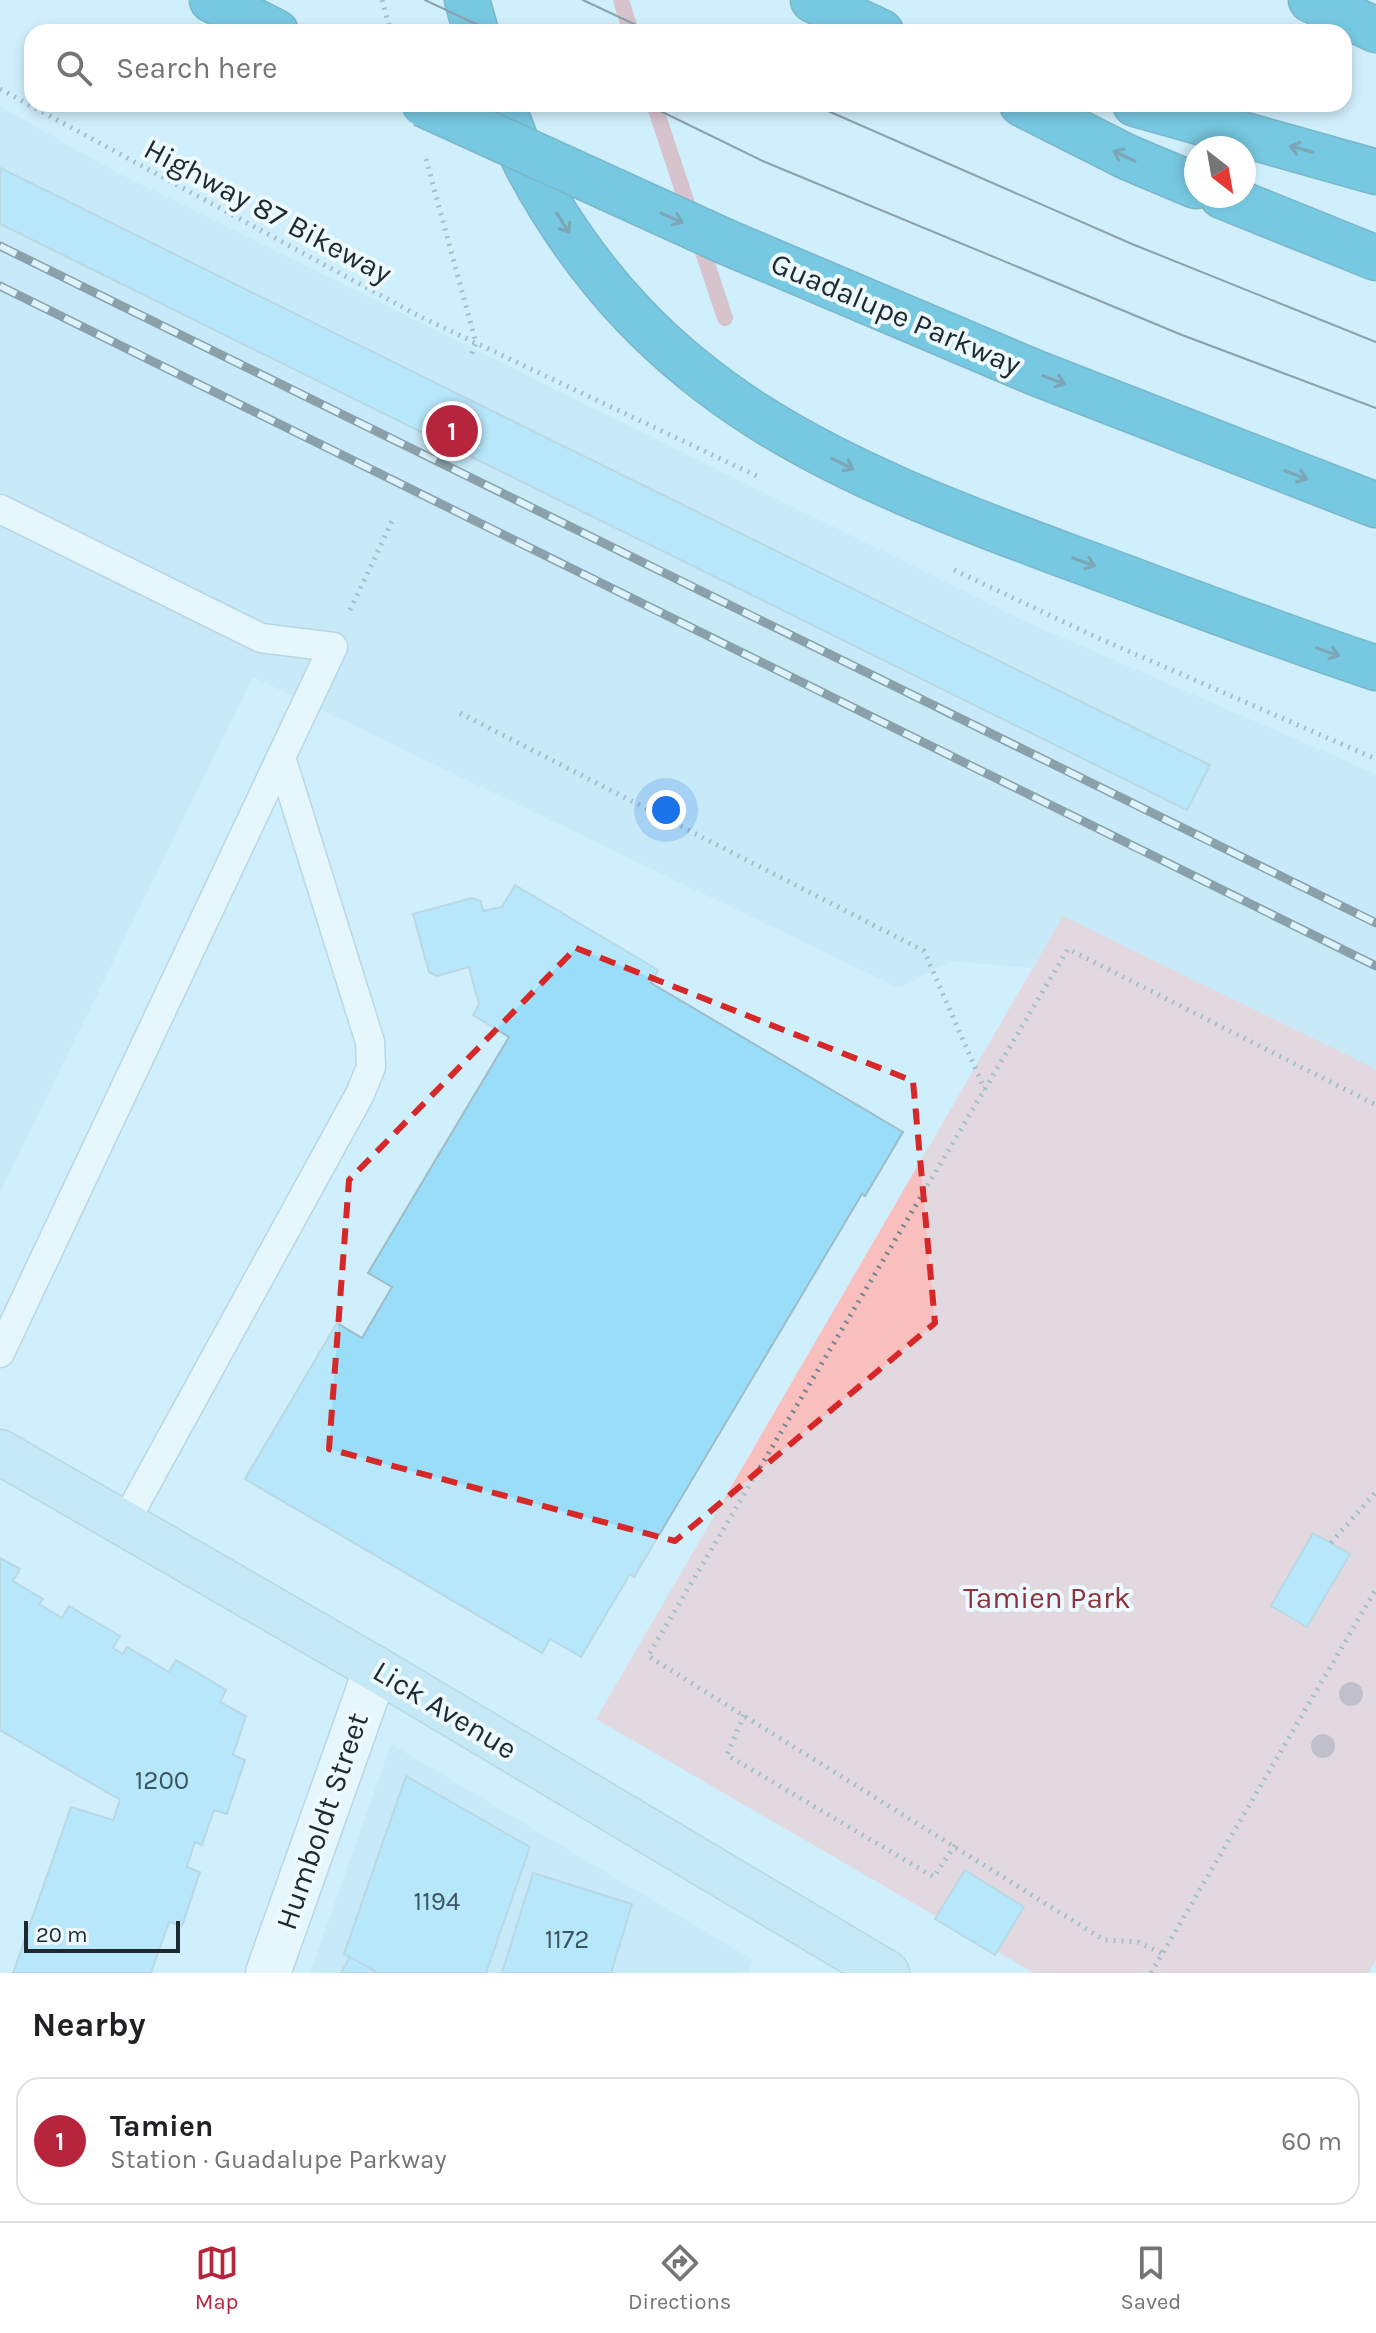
<!DOCTYPE html>
<meta charset="utf-8">
<style>
body{margin:0;font-family:Karla,sans-serif;background:#f2f2f2;color:#202124}
.compass{position:absolute;left:1184px;top:136px;width:72px;height:72px;border-radius:50%;background:#fff;box-shadow:0 4px 12px #0003;rotate:149deg}
.scale{position:absolute;left:24px;bottom:20px;width:156px;box-sizing:border-box;padding-left:8px;border:4px solid #1d292e;border-top:0;font-size:22px;line-height:28px;white-space:nowrap;color:#1d292e;-webkit-text-stroke:6px #ecf9fe;paint-order:stroke}
.you{position:absolute;left:666px;top:810px;width:28px;height:28px;margin:-20px;border:6px solid #fff;border-radius:50%;background:#1a73e8;box-shadow:0 0 0 12px #1a73e833}
.badge{display:grid;place-items:center;width:52px;height:52px;border-radius:50%;background:#b7253c;color:#fff;font-size:26px;font-weight:700}
.pin{position:absolute;translate:-50% -50%;border:4px solid #fff;box-shadow:0 2px 8px #0006}
.list{margin:0;padding:0;list-style:none}
h2{display:flex;justify-content:space-between;align-items:center;height:104px;margin:0;padding:0 32px;font-size:34px}
h2 small{font-size:26px;font-weight:400;color:#757577}
.list li{display:grid;grid-template-columns:52px 1fr auto;gap:24px;align-items:center;box-sizing:border-box;height:128px;margin:0 16px 16px;padding:0 16px;border:2px solid #e0e0e0;border-radius:24px}
.list b{display:block;font-size:30px;white-space:nowrap}
.list p{margin:0;font-size:26px;white-space:nowrap;color:#757577}
.list em{font-size:26px;font-style:normal;color:#757577}
.icon{flex:none;width:44px;height:44px;fill:none;stroke:currentColor;stroke-width:2;stroke-linecap:round;stroke-linejoin:round}
.map{position:relative;flex:none;width:1376px;height:1973px;overflow:hidden}
.search{position:absolute;background:#fff;box-shadow:0 4px 12px #0003;left:24px;right:24px;top:24px;height:88px;display:flex;align-items:center;gap:20px;box-sizing:border-box;padding:0 28px;border-radius:24px;color:#757577;font-size:30px}
.sheet{height:248px;background:#fff}
nav{display:flex;justify-content:space-around;align-items:center;box-sizing:border-box;height:112px;border-top:2px solid #e0e0e0;background:#fff;font-size:22px;color:#757577}
nav a{display:grid;justify-items:center;gap:4px}
nav .on{color:#b7253c}
.map>svg:first-child{display:block}
</style>
<div class="map">
<svg width="1376" height="1973" viewBox="0 0 1376 1973">
<rect width="100%" height="100%" fill="#d0effc"/>
<g fill="#bce3f3">
<polygon points="0,106 114,171 1020,619 1376,774 1376,1069 1064,917 1032,968 952,961 899,988 253,677 0,1192"/>
<polygon points="391,1744 753,1960 748,1973 310,1973"/>
</g>
<polygon fill="#f9bfbf" points="1063,916 1376,1069 1376,1960 1368,1973 1034,1973 596,1719"/>
<g fill="none" stroke-linecap="round" stroke-linejoin="round">
<g stroke="#de8f90" stroke-width="16">
<polyline points="621,0 631,32"/>
<polyline points="654,104 725,318"/>
</g>
</g>
<g fill="#99ddf8" stroke="#9ebcc8" stroke-width="2">
<polygon points="0,168 1210,765 1187,810 0,224"/>
<polygon points="515,885 658,970 651,983 903,1132 865,1196 862,1194 634,1577 630,1574 581,1657 550,1639 542,1653 245,1479 337,1323 362,1338 392,1287 368,1273 509,1037 473,1015 479,1004 469,967 437,976 429,972 413,914 472,898 481,901 483,911 502,907"/>
<polygon points="1313,1533 1350,1554 1307,1627 1271,1606"/>
<polygon points="0,1558 20,1569 13,1581 43,1599 39,1604 62,1618 69,1606 120,1636 113,1648 123,1654 127,1647 169,1672 176,1660 226,1690 220,1702 246,1716 233,1755 245,1760 227,1814 214,1810 202,1845 195,1842 187,1867 200,1872 182,1926 169,1922 151,1973 13,1973 71,1807 113,1820 120,1800 0,1730"/>
<polygon points="406,1776 530,1847 486,1973 378,1973 344,1954"/>
<polygon points="965,1870 1024,1907 995,1955 935,1919"/>
<polygon points="533,1873 632,1904 611,1973 502,1973"/>
<polygon points="350,1957 378,1973 341,1973"/>
</g>
<g fill="none" stroke-linecap="round" stroke-linejoin="round">
<g stroke="#9bbac6" stroke-width="31">
<g id="lane">
<polyline points="0,509 261,638 333,647 0,1353"/>
<polyline points="124,1524 360,1094 371,1067 370,1042 281,757"/>
</g>
</g>
<g stroke="#9bbac6" stroke-width="47">
<polyline id="street" points="268,1973 376,1669"/>
</g>
<g stroke="#9bbac6" stroke-width="47">
<polyline id="secondary" points="0,1452 376,1669 887,1973"/>
</g>
<g stroke="#13728e" stroke-width="47">
<g id="highway">
<polyline points="212,0 276,32"/>
<polyline points="467,0 476,32"/>
<polyline points="813,0 881,32"/>
<polyline points="1311,0 1376,30"/>
<path d="M502,104C511,126 518,150 530,171C653,397 835,470 1064,555C1168,593 1271,633 1376,668"/>
<polyline points="1022,104 1127,157 1196,186"/>
<polyline points="1135,104 1376,172"/>
<polyline points="1222,196 1376,258"/>
<polyline points="724,241 1036,373 1376,505"/>
</g>
</g>
<g stroke="#71868f" stroke-width="5" stroke-dasharray="2 6" stroke-linecap="butt">
<polyline points="382,0 391,32"/>
<polyline points="0,89 419,316 757,476"/>
<polyline points="426,159 476,343 471,355"/>
<polyline points="954,570 1096,637 1376,759"/>
<polyline points="350,610 394,517"/>
<polyline points="460,713 924,951 985,1090"/>
<polyline points="1331,1543 1376,1492"/>
<polyline points="744,1715 727,1755 934,1877 955,1845"/>
<polyline points="1161,1953 1138,1942 1104,1940 648,1656 1068,949 1376,1105"/>
<polyline points="1151,1973 1376,1589"/>
</g>
<use href="#lane" stroke="#fff" stroke-width="28"/>
<use href="#street" stroke="#fff" stroke-width="44"/>
<use href="#secondary" stroke="#b6e1ed" stroke-width="44"/>
<use href="#highway" stroke="#0d9ac2" stroke-width="44"/>
<g stroke="#35444a" stroke-width="2">
<polyline points="425,0 493,32"/>
<polyline points="583,0 651,32"/>
<polyline points="646,104 765,162 1182,335 1376,408"/>
<polyline points="812,104 1132,244 1376,342"/>
</g>
<g stroke="#35444a" stroke-width="9">
<g id="rail">
<polyline points="0,246 1376,923"/>
<polyline points="0,286 1376,966"/>
</g>
</g>
<use href="#rail" stroke="#ecf9fe" stroke-width="6" stroke-dasharray="18" stroke-linecap="butt"/>
<g stroke="#13728e" stroke-width="47" stroke-linecap="butt">
<polyline id="highway-bridge" points="423,104 724,241"/>
</g>
<use href="#highway-bridge" stroke="#0d9ac2" stroke-width="44"/>
</g>
<g fill="#ac8791">
<circle cx="1351" cy="1694" r="12"/>
<circle cx="1323" cy="1746" r="12"/>
</g>
<defs><path id="oneway-shaft" d="M-6 0H5M1.5-3L5.5 0L1.5 3" fill="none" stroke-width="1.6" stroke-linecap="round" stroke-linejoin="round" transform="scale(2)"/></defs>
<g stroke="#175162">
<use href="#oneway-shaft" transform="translate(1301 149) rotate(-165)"/>
<use href="#oneway-shaft" transform="translate(1124 156) rotate(-155)"/>
<use href="#oneway-shaft" transform="translate(672 218) rotate(24)"/>
<use href="#oneway-shaft" transform="translate(563 223) rotate(58)"/>
<use href="#oneway-shaft" transform="translate(1054 380) rotate(21)"/>
<use href="#oneway-shaft" transform="translate(843 464) rotate(27)"/>
<use href="#oneway-shaft" transform="translate(1296 475) rotate(21)"/>
<use href="#oneway-shaft" transform="translate(1084 562) rotate(20)"/>
<use href="#oneway-shaft" transform="translate(1328 652) rotate(19)"/>
</g>
<path d="M0 0H1376V1973H0ZM576,948L913,1081L935,1323L675,1541L329,1449L349,1180Z" fill="#d0effc" fill-opacity=".55" fill-rule="evenodd"/>
<path fill="none" stroke="#d62828" stroke-width="6" stroke-dasharray="16 10" stroke-linejoin="round" d="M576,948L913,1081L935,1323L675,1541L329,1449L349,1180Z"/>
<g text-anchor="middle" stroke-width="8" stroke-linejoin="round" paint-order="stroke">
<g font-size="26" fill="#3c5660">
<text x="162" y="1789">1200</text>
<text x="437" y="1910">1194</text>
<text x="567" y="1948">1172</text>
</g>
<g font-size="30" fill="#1d292e" stroke="#ecf9fe">
<text transform="translate(268 211) rotate(28)" y="10">Highway 87 Bikeway</text>
<text transform="translate(896 314) rotate(23)" y="10">Guadalupe Parkway</text>
<text transform="translate(445 1710) rotate(31)" y="10">Lick Avenue</text>
<text transform="translate(322 1821) rotate(-71)" y="10">Humboldt Street</text>
</g>
<g font-size="30" fill="#8f323a" stroke="#ecf9fe">
<text x="1047" y="1608">Tamien Park</text>
</g>
</g>
</svg>
<svg class="compass" viewBox="-18 -18 36 36"><path d="M0-13l5 13h-10z" fill="#e53935"/><path d="M0 13l5-13h-10z" fill="#757577"/></svg>
<div class="scale">20 m</div>
<div class="you"></div>
<div class="pin badge" style="left:452px;top:431px">1</div>
<div class="search"><svg class="icon" aria-label="search" viewBox="0 0 24 24"><circle cx="10" cy="10" r="6"/><path d="M15 15l6 6"/></svg>Search here</div>
</div>
<section class="sheet">
<h2>Nearby<small></small></h2>
<ul class="list">
<li><span class="badge">1</span><div><b>Tamien</b><p>Station · Guadalupe Parkway</p></div><em>60 m</em></li>
</ul>
</section>
<nav>
<a class="on"><svg class="icon" aria-label="map" viewBox="0 0 24 24"><path d="M3 6l6-2 6 2 6-2v14l-6 2-6-2-6 2zM9 4v14M15 6v14"/></svg>Map</a>
<a><svg class="icon" aria-label="directions" viewBox="0 0 24 24"><path d="M12 3l9 9-9 9-9-9zM9 14v-3h6M13 9l2 2-2 2"/></svg>Directions</a>
<a><svg class="icon" aria-label="saved" viewBox="0 0 24 24"><path d="M7 4h10v16l-5-4-5 4z"/></svg>Saved</a>
</nav>
